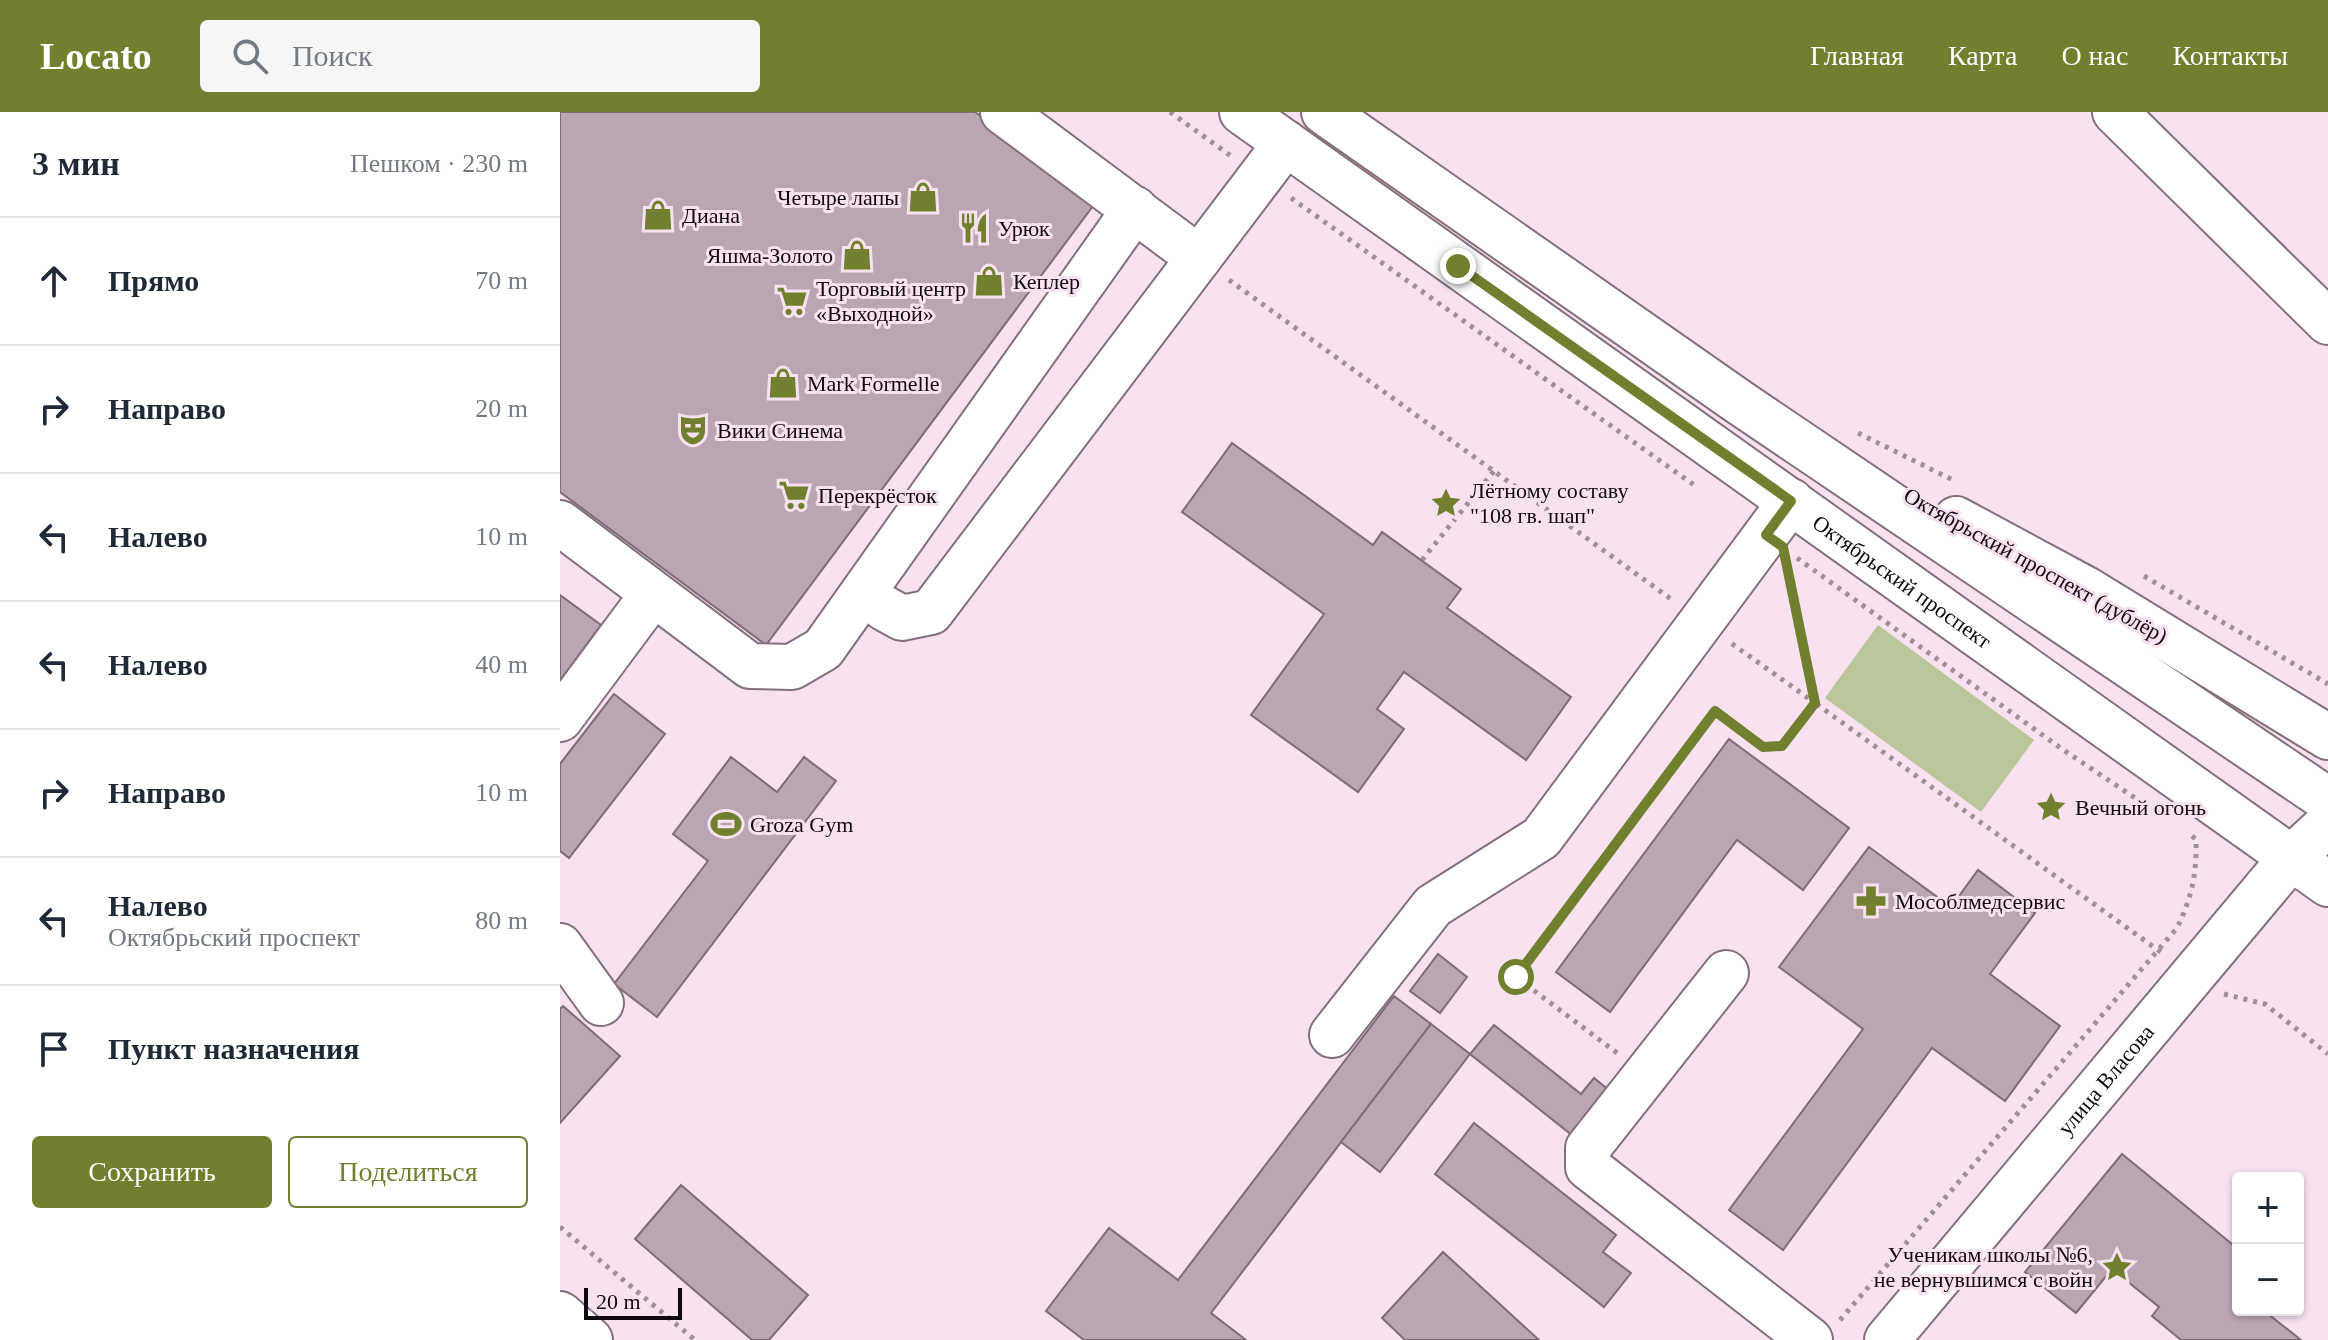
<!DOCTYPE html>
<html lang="ru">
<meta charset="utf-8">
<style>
body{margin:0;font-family:Georgia,serif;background:#f6f6f7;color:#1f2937}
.controls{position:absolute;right:24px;bottom:24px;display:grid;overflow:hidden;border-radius:8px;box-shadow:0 2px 6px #0004}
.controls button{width:72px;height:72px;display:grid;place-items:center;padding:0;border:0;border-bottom:2px solid #e0e1e3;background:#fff;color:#1f2937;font:40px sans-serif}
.scale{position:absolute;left:24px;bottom:20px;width:98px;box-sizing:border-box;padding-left:8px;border:4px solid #10090d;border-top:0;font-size:22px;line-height:28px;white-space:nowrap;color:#10090d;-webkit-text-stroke:6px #f9e2f0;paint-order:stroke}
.stop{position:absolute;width:24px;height:24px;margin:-18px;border:6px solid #71802e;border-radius:50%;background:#fff}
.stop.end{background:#71802e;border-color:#fff;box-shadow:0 2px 8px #0008}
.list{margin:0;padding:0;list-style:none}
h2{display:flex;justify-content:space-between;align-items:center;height:104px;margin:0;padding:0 32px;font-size:34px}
h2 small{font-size:26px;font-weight:400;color:#747a83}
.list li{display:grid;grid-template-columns:52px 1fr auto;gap:24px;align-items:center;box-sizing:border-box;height:128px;padding:0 32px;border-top:2px solid #e0e1e3}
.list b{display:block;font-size:30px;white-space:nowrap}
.list p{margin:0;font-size:26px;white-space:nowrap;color:#747a83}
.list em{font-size:26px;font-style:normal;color:#747a83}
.actions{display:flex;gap:16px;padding:24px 32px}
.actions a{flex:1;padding:18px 0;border:2px solid #71802e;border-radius:8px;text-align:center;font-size:28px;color:#71802e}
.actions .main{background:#71802e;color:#fff}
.icon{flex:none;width:44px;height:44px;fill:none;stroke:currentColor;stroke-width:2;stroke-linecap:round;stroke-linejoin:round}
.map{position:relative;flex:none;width:1768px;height:1228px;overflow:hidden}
header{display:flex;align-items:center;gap:48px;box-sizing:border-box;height:112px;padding:0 40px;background:#71802e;color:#fff}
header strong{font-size:38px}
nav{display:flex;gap:44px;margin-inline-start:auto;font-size:28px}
.search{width:560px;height:72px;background:#f6f6f7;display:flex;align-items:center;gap:20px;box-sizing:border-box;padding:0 28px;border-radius:8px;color:#747a83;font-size:30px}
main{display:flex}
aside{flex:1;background:#fff}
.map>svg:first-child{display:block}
</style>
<header>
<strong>Locato</strong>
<div class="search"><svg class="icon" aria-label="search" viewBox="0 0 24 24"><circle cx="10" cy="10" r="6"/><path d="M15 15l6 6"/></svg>Поиск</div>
<nav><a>Главная</a><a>Карта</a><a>О нас</a><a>Контакты</a></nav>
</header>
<main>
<aside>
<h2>3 мин<small>Пешком · 230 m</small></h2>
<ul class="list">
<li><svg class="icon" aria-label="ahead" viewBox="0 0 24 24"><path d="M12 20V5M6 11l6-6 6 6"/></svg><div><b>Прямо</b></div><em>70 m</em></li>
<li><svg class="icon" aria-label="right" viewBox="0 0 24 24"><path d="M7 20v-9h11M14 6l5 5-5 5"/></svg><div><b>Направо</b></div><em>20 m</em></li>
<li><svg class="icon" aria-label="left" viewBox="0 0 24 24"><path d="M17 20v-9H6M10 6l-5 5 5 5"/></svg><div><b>Налево</b></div><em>10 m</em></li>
<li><svg class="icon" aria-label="left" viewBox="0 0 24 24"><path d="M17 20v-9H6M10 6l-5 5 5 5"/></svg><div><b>Налево</b></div><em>40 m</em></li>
<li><svg class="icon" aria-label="right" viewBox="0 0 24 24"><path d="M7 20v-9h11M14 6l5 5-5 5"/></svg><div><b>Направо</b></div><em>10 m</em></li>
<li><svg class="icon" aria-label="left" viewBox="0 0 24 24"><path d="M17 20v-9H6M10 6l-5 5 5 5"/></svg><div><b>Налево</b><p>Октябрьский проспект</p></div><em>80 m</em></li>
<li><svg class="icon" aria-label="arrive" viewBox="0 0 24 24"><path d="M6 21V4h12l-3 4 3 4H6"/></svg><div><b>Пункт назначения</b></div></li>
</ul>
<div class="actions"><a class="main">Сохранить</a><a>Поделиться</a></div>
</aside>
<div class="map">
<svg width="1768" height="1228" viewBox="0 0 1768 1228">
<rect width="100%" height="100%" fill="#f9e2f0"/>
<polygon fill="#bbc59a" points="1318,513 1474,628 1421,700 1265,586"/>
<g fill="#baa5b2" stroke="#7f6b77" stroke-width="2">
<polygon points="0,0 415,0 536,90 206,533 0,380"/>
<polygon points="672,331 813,433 822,420 901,477 887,496 1011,585 966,648 844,560 817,597 844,617 798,680 691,603 764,502 622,400"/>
<polygon points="0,483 41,513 0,569"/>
<polygon points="54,582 105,622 9,746 0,739 0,652"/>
<polygon points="1169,627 1289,716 1243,778 1177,728 1050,900 996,860"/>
<polygon points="171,645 217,680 244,645 276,669 97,905 54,872 148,749 113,722"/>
<polygon points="1309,735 1391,795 1418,758 1475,801 1430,862 1500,914 1445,989 1372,936 1223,1138 1169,1098 1303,917 1219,855"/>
<polygon points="878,842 907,865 880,901 850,879"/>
<polygon points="834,884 871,912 651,1201 686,1228 524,1228 486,1199 549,1116 618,1168"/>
<polygon points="3,894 60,944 0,1011 0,897"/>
<polygon points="871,912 910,942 820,1060 781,1030"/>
<polygon points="934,913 1021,982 1034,966 1050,979 1013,1024 910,942"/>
<polygon points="914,1011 1056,1123 1043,1140 1071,1161 1044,1195 875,1062"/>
<polygon points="1562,1042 1678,1137 1678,1198 1710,1198 1707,1201 1741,1228 1621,1228 1592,1204 1599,1195 1552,1157 1516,1201 1465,1160"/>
<polygon points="121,1073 248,1183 209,1228 192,1228 75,1127"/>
<polygon points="883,1140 979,1228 845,1228 822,1206"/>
</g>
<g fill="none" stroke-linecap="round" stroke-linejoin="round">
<g stroke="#84707c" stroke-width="48">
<g id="minor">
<polyline points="443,0 639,146"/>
<polyline points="1555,0 1768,210"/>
<polyline points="0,411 190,554 232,555 263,537 575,97"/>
<polyline points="324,496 342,506 371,500 726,31"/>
<polyline points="0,607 93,482"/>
<polyline points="0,834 41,891"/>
<polyline points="1166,861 1028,1036 1028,1055 1250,1228"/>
<polyline points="772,923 873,794 981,726 1231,389"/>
<path id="s1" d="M1327,1228L1731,746L1768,712"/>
</g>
</g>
<g stroke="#84707c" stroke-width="48">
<g id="major">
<path id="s2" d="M682,0L1768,772"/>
<polyline points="764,0 1179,290 1768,688"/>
<polyline points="1396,407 1526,477 1768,625"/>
<polyline points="0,1202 30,1228"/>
</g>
</g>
<g stroke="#a08f99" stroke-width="5" stroke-dasharray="4 6" stroke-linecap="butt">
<polyline points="610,0 671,44"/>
<polyline points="731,86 1134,373"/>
<polyline points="669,168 1111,487"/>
<polyline points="1298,321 1393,368"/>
<polyline points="1237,446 1502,637 1587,694"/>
<polyline points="862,448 934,359"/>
<polyline points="1227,456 1255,591 1602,841"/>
<polyline points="1584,464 1768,572"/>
<polyline points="1664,882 1705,892 1768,942"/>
<polyline points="1057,941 956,865 1155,599 1203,635 1222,634 1255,591 1171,531"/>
<polyline points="0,1115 135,1228"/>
<path d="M1280,1208L1617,816C1632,785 1637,761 1636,727L1632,724"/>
</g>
<use href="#minor" stroke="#fff" stroke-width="44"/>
<use href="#major" stroke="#fff" stroke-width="44"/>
</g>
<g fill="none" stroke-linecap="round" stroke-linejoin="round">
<polyline stroke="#71802e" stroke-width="10" points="898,154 1231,389 1206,423 1223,435 1255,591 1222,634 1203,635 1155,599 956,865"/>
</g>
<defs>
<g id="shop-bare" transform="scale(2.4)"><path d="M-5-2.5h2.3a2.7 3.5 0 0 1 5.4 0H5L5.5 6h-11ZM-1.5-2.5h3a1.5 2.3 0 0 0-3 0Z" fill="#71802e" stroke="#f9e2f0" stroke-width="2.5" paint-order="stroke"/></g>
<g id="restaurant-bare" transform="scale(2.4)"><path d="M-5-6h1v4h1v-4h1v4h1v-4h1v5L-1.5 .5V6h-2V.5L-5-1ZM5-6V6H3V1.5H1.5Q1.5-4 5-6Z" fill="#71802e" stroke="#f9e2f0" stroke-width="2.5" paint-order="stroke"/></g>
<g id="supermarket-bare" transform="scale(2.4)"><path d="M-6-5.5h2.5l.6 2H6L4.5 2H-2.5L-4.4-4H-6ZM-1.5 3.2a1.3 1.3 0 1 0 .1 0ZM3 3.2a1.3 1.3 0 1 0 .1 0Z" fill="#71802e" stroke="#f9e2f0" stroke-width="2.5" paint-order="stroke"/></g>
<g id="theatre-bare" transform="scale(2.4)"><path d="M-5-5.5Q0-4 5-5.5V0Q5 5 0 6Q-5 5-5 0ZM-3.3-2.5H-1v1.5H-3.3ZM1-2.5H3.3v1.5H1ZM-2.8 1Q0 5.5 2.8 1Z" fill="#71802e" stroke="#f9e2f0" stroke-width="2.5" paint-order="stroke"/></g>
<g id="sight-bare" transform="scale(2.4)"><path d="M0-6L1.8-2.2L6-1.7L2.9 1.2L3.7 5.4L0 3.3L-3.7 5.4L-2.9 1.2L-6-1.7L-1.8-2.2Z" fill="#71802e" stroke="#f9e2f0" stroke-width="2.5" paint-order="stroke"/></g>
<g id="stadium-bare" transform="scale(2.4)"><path d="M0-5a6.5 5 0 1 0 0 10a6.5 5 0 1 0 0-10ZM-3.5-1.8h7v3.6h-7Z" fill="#71802e" stroke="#f9e2f0" stroke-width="2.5" paint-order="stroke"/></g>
<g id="pharmacy-bare" transform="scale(2.4)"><path d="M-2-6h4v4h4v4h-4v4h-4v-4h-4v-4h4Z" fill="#71802e" stroke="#f9e2f0" stroke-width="2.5" paint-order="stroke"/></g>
</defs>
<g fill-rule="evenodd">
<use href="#shop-bare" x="363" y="85"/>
<use href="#shop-bare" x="98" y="103"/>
<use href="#restaurant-bare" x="414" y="116"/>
<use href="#shop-bare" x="297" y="143"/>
<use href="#shop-bare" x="429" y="169"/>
<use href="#supermarket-bare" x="232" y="189"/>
<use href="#shop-bare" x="223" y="271"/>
<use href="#theatre-bare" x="133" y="318"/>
<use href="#supermarket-bare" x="234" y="383"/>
<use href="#sight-bare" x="886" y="391"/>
<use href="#sight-bare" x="1491" y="695"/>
<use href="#stadium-bare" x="166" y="712"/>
<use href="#pharmacy-bare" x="1311" y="789"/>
<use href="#sight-bare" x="1557" y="1155"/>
</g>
<g text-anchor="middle" stroke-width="6" stroke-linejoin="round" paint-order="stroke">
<g font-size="22" fill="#10090d" stroke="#f9e2f0" text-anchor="start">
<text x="339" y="93" text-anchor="end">Четыре лапы</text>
<text x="122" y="111">Диана</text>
<text x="438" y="124">Урюк</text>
<text x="273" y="151" text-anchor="end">Яшма-Золото</text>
<text x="453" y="177">Кеплер</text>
<text x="256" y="184">Торговый центр<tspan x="256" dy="25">«Выходной»</tspan></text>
<text x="247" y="279">Mark Formelle</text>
<text x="157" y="326">Вики Синема</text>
<text x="910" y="386">Лётному составу<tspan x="910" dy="25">"108 гв. шап"</tspan></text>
<text x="258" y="391">Перекрёсток</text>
<text x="1515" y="703">Вечный огонь</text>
<text x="190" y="720">Groza Gym</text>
<text x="1335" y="797">Мособлмедсервис</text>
<text x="1533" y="1150" text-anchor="end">Ученикам школы №6,<tspan x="1533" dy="25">не вернувшимся с войн</tspan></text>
</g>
<g font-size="22" fill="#10090d" stroke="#f9e2f0">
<text transform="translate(1476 453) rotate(29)" y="8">Октябрьский проспект (дублёр)</text>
<text dy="8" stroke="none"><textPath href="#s2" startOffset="810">Октябрьский проспект</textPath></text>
<text dy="8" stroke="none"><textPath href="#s1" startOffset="340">улица Власова</textPath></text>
</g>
</g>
</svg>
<div class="controls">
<button>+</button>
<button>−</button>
</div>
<div class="scale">20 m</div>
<div class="stop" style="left:956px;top:865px"></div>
<div class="stop end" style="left:898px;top:154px"></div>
</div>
</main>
